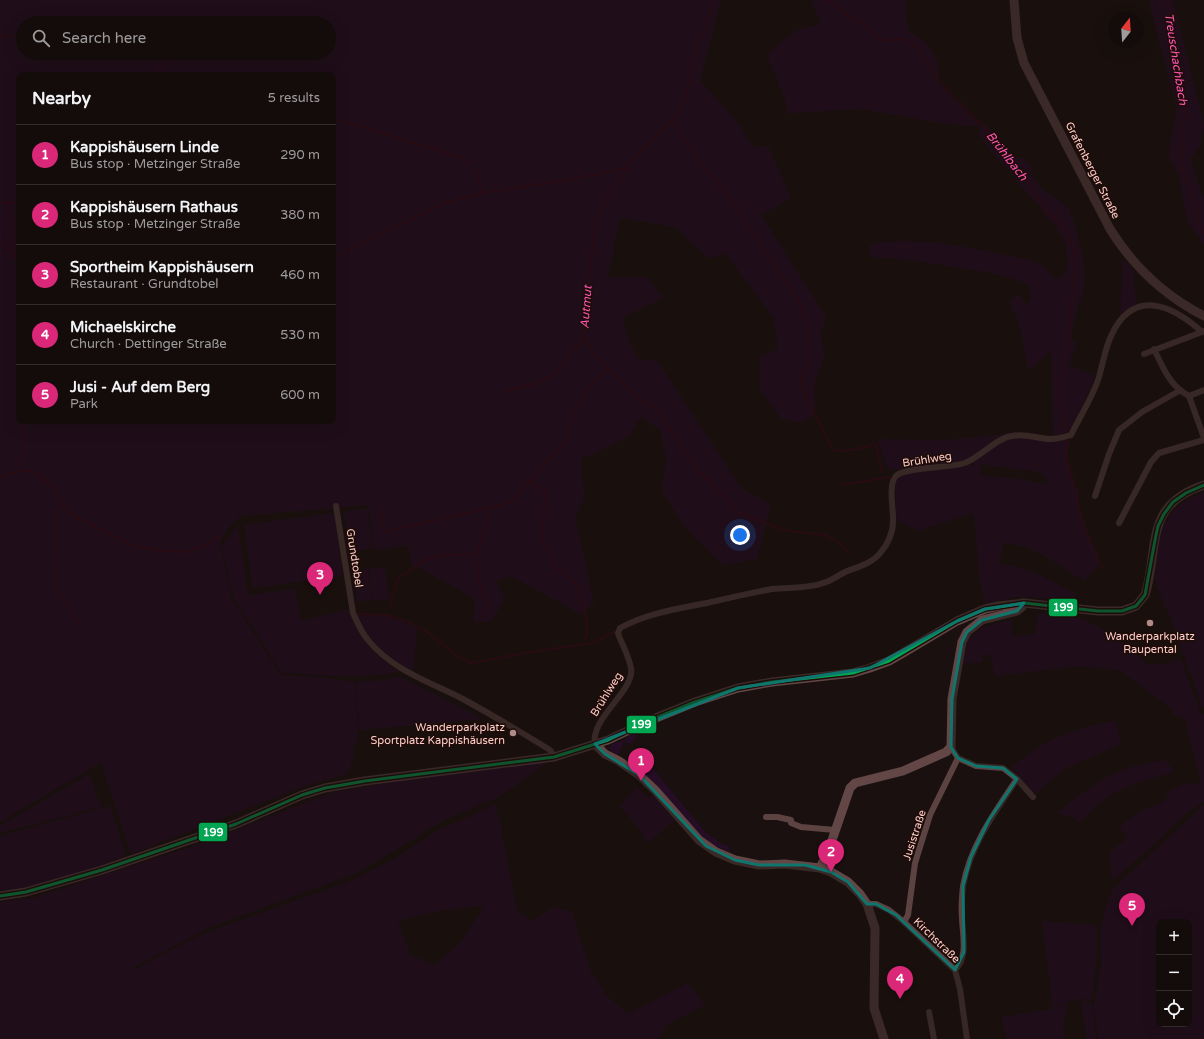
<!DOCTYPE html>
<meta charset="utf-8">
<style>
body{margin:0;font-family:"Varela Round",sans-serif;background:#1d1514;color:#f1f3f6}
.controls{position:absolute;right:12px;bottom:12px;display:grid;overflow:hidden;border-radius:8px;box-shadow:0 4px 16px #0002}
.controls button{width:36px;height:36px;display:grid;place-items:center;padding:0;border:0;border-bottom:1px solid #332c2c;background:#140c0b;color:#f1f3f6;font:20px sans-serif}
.compass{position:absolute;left:1108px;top:12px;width:36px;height:36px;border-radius:50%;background:#140c0b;box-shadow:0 4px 16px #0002;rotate:17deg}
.you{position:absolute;left:740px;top:535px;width:14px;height:14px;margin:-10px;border:3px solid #fff;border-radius:50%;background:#1a73e8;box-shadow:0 0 0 6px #1a73e833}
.badge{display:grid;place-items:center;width:26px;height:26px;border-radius:50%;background:#db2777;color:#fff;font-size:13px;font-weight:700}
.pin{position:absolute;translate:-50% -33px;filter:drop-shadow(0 1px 2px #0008)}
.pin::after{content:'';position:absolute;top:21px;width:14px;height:12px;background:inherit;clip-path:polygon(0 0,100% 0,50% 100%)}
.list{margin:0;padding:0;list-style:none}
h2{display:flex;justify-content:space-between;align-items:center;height:52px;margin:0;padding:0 16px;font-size:17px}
h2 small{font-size:13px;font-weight:400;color:#9d9b9d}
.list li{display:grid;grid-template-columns:26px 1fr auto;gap:12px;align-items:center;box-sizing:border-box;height:60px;padding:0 16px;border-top:1px solid #332c2c}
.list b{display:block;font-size:15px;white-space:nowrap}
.list p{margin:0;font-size:13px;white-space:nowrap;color:#9d9b9d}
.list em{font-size:13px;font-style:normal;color:#9d9b9d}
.icon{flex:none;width:22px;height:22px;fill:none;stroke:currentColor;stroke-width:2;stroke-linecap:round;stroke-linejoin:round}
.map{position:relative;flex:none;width:1204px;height:1039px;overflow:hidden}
.search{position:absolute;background:#140c0b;box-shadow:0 4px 16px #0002;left:16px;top:16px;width:320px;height:44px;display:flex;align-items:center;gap:10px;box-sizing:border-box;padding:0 14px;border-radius:22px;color:#9d9b9d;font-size:15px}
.panel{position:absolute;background:#140c0b;box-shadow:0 4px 16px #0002;left:16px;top:72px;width:320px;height:352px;border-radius:8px}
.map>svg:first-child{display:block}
</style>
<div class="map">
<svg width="1204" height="1039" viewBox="0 0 1204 1039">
<rect width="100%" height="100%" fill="#1a100f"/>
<g fill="#260d26" fill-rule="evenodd">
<path d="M0,0H721L700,80L737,122L754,148L768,146L791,198L761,215L826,317L820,334L825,358L815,380L814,415L801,423L781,418L759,389L760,356L778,349L774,318L725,253L709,259L675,227L620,218L608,277H648L663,298L622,318L629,341L640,361L656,359L742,489L771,504L757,559L723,565L684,526L662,491L666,458L660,430L641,416L630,435L608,447L581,459L584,498L575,516L594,603L581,614L511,576L496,581L505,599L491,621L473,623L475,599L411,563L408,545L375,550L368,505L241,516L231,524L220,542L231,598L281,676H312L355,682L358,738L353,747L354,756L347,774L302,787L131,854L101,762L0,822ZM23,23H329V53H23ZM19,75H333V421H19Z"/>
<path d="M811,0H905L908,31L927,43L938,62L939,79H934L981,127L985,125L991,130L998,142L1013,158H1023L1030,165L1033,178L1044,191L1057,199L1068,208L1074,222L1083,259L1085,277L1083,293L1077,309L1073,326L1072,339L1077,345L1068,365L1095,376L1082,407L1069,431L1054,437C1051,408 1053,379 1051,350L1028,371C1025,347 1021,323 1009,302L1019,294L1027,306L1031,297L1029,285C1005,274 979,271 954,267C926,262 899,258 871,257L869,245C910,235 964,246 1005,255C1017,258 1033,259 1044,266C1048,270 1052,276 1056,280L1067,271L1068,259L1066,244L1055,226L1046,216L1038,204L1022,188L1013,175L991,151L979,134L981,127L940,123L862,109L805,112L788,114L785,99L767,55L787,37L800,29L821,24Z"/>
<polygon points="1149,0 1173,0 1204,125 1200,146 1190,160 1204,199 1204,245 1187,220 1179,175 1168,155 1177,110"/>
<polygon points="1123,258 1134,271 1136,305 1120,315"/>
<polygon points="1006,433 1014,433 976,456 963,461 890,470 887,467 877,439 947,440 998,435"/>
<path d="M1026,437L1049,441L1067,440L1068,443L1067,456L1074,485L1078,492L1077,496L1079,509L1086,532L1097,555L1099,564L1084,581L1042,554L1026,547L1004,542L999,564C1028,566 1052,581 1076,594L1074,603L1032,597H1017L985,603L980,584L974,513L929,527L919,531L897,520L895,486L899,475L968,466L974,463L978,458L997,445L1011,438ZM980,464L1041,472L1050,485L1020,479L981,476Z"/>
<path d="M1204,492V708L1202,706C1192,677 1181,648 1171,620C1166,608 1158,593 1156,580C1155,575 1156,567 1156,562C1158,525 1170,505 1204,492Z"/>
<polygon points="367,508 373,548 350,552 343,512"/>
<polygon points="334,513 343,576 253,588 244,525"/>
<path d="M238,525L248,595L295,589L301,621L349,609C349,616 353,621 356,627C366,646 381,659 399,672C362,679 328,676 291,673L283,675L233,597L222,546Z"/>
<polygon points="385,567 389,599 373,600 369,569"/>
<polygon points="368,569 372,600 357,602 353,571"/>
<path d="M1038,613C1050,614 1066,613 1077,617C1105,627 1126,646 1148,665L1163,664L1180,658L1201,714H1204V802L1184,815L1162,837L1112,881L1110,852L1127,838L1119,827L1137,813L1165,801L1170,790L1186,783L1201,784L1189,737L1186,718L1173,716L1172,709L1121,671L1102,668L1076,666L995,676L990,654L982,656L984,662L961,664L969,638L984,627L1012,619L1011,637L1035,634Z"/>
<path d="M357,615L386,616L417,628L413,671C389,659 367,641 357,615Z"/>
<polygon points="399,676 483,719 359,730 356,681 381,681"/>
<path d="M1115,721L1121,744L1064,769L1035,794L1011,767C1020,761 1029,753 1039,747C1062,734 1088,725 1115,721Z"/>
<polygon points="639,729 632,744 624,742 617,756 610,750 610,748 612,744 621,741 622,742 625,741 625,739 627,738 631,732"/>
<path d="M1165,760L1175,772C1149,779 1117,786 1097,805C1091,811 1085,817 1080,823L1076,819L1057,813C1081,794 1106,773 1137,765C1146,763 1155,762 1165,760Z"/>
<path d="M549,761L511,789L498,797L444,820L359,872L208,928L132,968L134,970L166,952L208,932L348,882L394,859L433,833L496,804V810L499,817L517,910L532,921L555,907L572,912L589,968L606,995L628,1014L688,983L705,1005L667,1024L658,1039H0V902L33,898L194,846L334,792L402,780ZM485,905L461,942L435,965L410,955L398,921L438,911Z"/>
<polygon points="649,764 705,832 720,843 730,847 729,852 719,848 702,836 643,772"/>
<polygon points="89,774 101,807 0,833 0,826"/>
<polygon points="637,787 649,798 653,795 674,820 648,843 642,836 643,834 620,806"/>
<path d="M1204,805V1039H1098L1094,1005L1101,964V923L1112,890ZM1159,922H1189V1024H1159Z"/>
<path d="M110,806L126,856C85,870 43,888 0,891V836Z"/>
<path d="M1042,921L1097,925V956L1092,1000C1077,997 1065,1002 1051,1008L1052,1001Z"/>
<polygon points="1081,1000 1092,1003 1096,1039 1087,1039"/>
<polygon points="1067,1003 1063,1029 1065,1039 1006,1039 1002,1017 1052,1009"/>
</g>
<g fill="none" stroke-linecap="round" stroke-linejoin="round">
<g stroke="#3b0519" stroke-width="2">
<polyline points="828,0 844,13 862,22 870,29 877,38 888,41 899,39 904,39"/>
<polyline points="1168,0 1169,18 1185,106 1180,166 1192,189 1199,224 1204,233"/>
<polyline points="116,23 168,17 167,23"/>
<polyline points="17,34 23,34"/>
<polyline points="0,36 13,35"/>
<polyline points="908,40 918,48 928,62 937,79 986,129 998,149 1019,169 1031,185 1044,208 1063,226 1075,250 1075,272 1068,342 1061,378 1061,398 1064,428"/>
<polyline points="159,75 162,53"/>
<polyline points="333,120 342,121 464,158 469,163"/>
<path d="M671,121L703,167L736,205L764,250L797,297L809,332L810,360L801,378L804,394L833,450C843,453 866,447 876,444L882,472"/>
<polyline points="474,169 477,173 482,193"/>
<polyline points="0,202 19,203"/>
<polyline points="9,204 13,236 15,257"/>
<polyline points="0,239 19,263"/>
<polyline points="333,258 447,202 482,193 573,179 627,168"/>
<polyline points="608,368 639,398 656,409 697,469 738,512 783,530 825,535 835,540 850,553"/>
<polyline points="506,391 540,382 552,376 584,338"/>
<polyline points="1063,440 1067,440 1068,443 1066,456 1074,485 1078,492 1077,496 1079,509 1086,532 1097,555 1099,564 1102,568"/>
<polyline points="20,466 23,450 22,421"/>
<polyline points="0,478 10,473 29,470 36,473 57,491 60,502 69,513 132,545 158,550 185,552 204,546 220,536"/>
<polyline points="528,481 545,490 543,539 554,565 578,586 587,622 587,634 585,639"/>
<polyline points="841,485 890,477"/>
<path d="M59,501C57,527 52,555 56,582C58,595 71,614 80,625"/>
<polyline points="380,508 385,532 492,507 510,502 565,443 572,413 587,390 608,368 591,349 584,338 583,324 596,220 604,201 620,180 629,163 678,114 688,88 698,39 705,28 714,0"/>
<path d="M390,606L399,577C409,572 416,565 426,560C436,554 464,554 476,554"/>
<polyline points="358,614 386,615 411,623 427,632 459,657 471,663 525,653 592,643 617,631"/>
<polyline points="484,616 488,603 479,581 476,554 491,508"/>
</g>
<g stroke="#5c4342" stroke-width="6">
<path d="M1154,349C1163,368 1170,386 1189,396L1204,438"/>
<polyline points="1144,354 1202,332"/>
<polyline points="1189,396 1204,390"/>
<polyline points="1095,496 1109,454 1119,430 1142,412 1179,391"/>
<path d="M336,506L353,613C357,622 361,632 368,640C392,670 430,682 463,699C492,715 521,732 550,750L553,754L554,757"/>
<polyline points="1119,523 1151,462 1159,453 1204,440"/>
<path d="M595,744C590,718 635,691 631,668C629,657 623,646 619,636L618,633L620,628C647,613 677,609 707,603C729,598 750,593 772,589C789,587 808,589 823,583C831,581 837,576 845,572C857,567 872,564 881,552C888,544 893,532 893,522C894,511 887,483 897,475C907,467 950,468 965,463C981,457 996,438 1012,436C1027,433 1037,439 1051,439C1058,439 1064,437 1071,435C1080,416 1093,397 1099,377C1103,363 1105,349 1111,336C1133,288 1171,304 1202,332L1204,331"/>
<polyline points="951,747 958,758 976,766 1003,768 1017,779 1033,797"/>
<polyline points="766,817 777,817 791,820 791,823 801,827 835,830"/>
<polyline points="867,904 876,904 889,910 904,922 955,970 960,989 967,1039"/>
<polyline points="904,922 908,915 915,863 930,815 958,758"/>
<path d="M955,970C969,957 962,933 962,917C961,907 962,895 963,886C970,846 995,812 1017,779"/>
<polyline points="929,1012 934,1039"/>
</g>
<g stroke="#624746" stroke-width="9">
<path d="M1014,0L1017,38L1024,63L1110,229C1133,266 1165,296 1204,316"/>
<polyline points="595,744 605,754 619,761 639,775 655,790 699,840 716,852 735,860 759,865 785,864 820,868 831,872 848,882 860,894 867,904 875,928 874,1008 884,1039"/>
<polyline points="820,868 829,849 850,788 855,783 903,771 946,752 951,747 952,699 962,642 967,632 982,620 1017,611 1022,607 1024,603"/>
<path d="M0,896L26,892L102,870L236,824L302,795L325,788L365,781L554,757L608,740L646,722L695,702L738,688L772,682L853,673L870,668L889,661L903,653L957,621L985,609L998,606L1024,603L1098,611H1122L1136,606L1145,595L1147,588C1158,541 1147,504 1204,485"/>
</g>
<g stroke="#1f0d0a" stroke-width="6">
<polyline id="bus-1" points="0,896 26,892 102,870 236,824 302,795 325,788 365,781 554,757 608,740 646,722 695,702 738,688 772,682 853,673 889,661 957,621 985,609 1024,603 1098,611 1122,611 1136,606 1145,595 1155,540 1158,526 1164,514 1173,502 1186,493 1204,485"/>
</g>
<use href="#bus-1" stroke="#00a651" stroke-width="3"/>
</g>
<path d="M0 0H1204V1039H0ZM1024,603L1017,611L982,620L967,632L962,642L952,699L951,747L958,758L976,766L1003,768L1017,779L989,820L971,857L963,886L964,952L955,970L896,915L876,904H867L848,882L831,872L805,865H759L735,860L706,846L639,775L605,754L595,744L738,688L870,668L957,621L985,609Z" fill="#1a100f" fill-opacity=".55" fill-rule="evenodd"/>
<path fill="none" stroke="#0f766e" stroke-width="3" stroke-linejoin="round" d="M1024,603L1017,611L982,620L967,632L962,642L952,699L951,747L958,758L976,766L1003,768L1017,779L989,820L971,857L963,886L964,952L955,970L896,915L876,904H867L848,882L831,872L805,865H759L735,860L706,846L639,775L605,754L595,744L738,688L870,668L957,621L985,609Z"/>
<g fill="#af8c87" stroke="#1f0d0a" stroke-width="1.5">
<circle cx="1150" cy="623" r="4"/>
<circle cx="513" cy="733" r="4"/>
</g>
<g text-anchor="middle" stroke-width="3.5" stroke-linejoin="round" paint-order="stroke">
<g font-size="11" fill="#ffcec8" stroke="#1f0d0a">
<text transform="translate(1093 170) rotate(63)" y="4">Grafenberger Straße</text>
<text transform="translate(927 459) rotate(-9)" y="4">Brühlweg</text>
<text transform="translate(355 558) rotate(81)" y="4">Grundtobel</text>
<text transform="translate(606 694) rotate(-58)" y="4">Brühlweg</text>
<text transform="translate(914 835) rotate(-72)" y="4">Jusistraße</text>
<text transform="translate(937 940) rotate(44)" y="4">Kirchstraße</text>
</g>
<g font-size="11" fill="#ffcec8" stroke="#1f0d0a">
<text x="1150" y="640">Wanderparkplatz<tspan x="1150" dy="13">Raupental</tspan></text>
<text x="505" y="731" text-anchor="end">Wanderparkplatz<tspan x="505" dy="13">Sportplatz Kappishäusern</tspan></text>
</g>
<g font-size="12" font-style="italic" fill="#ff56b3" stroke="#1f0d0a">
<text transform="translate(1176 59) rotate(81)" y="4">Treuschachbach</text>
<text transform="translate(1007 156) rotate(52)" y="4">Brühlbach</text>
<text transform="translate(586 307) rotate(-86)" y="4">Autmut</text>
</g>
</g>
<g stroke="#1f0d0a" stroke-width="1.5">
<rect x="1048" y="598" width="30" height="19" rx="4" fill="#00a651"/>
<rect x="626" y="715" width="31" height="19" rx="4" fill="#00a651"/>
<rect x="198" y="822" width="30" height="20" rx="4" fill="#00a651"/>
</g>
<g font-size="11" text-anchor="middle" font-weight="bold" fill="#fff">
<text x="1063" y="611">199</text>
<text x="641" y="728">199</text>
<text x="213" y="836">199</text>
</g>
</svg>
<div class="controls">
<button>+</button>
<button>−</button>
<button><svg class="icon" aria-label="locate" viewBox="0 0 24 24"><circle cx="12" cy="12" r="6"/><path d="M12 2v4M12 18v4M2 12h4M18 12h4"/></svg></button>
</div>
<svg class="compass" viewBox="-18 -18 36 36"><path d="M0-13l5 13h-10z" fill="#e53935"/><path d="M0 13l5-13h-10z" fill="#9d9b9d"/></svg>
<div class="you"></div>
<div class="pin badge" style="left:641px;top:781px">1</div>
<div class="pin badge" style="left:831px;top:872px">2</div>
<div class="pin badge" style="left:320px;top:595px">3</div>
<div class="pin badge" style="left:900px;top:999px">4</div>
<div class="pin badge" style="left:1132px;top:926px">5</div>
<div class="search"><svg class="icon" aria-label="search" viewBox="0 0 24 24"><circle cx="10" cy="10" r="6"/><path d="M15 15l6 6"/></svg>Search here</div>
<section class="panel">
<h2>Nearby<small>5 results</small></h2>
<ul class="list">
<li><span class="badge">1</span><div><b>Kappishäusern Linde</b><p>Bus stop · Metzinger Straße</p></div><em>290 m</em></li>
<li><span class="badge">2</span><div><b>Kappishäusern Rathaus</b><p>Bus stop · Metzinger Straße</p></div><em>380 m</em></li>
<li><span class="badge">3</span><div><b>Sportheim Kappishäusern</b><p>Restaurant · Grundtobel</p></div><em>460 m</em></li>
<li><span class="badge">4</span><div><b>Michaelskirche</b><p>Church · Dettinger Straße</p></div><em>530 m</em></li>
<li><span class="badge">5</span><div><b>Jusi - Auf dem Berg</b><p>Park</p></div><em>600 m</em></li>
</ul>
</section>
</div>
